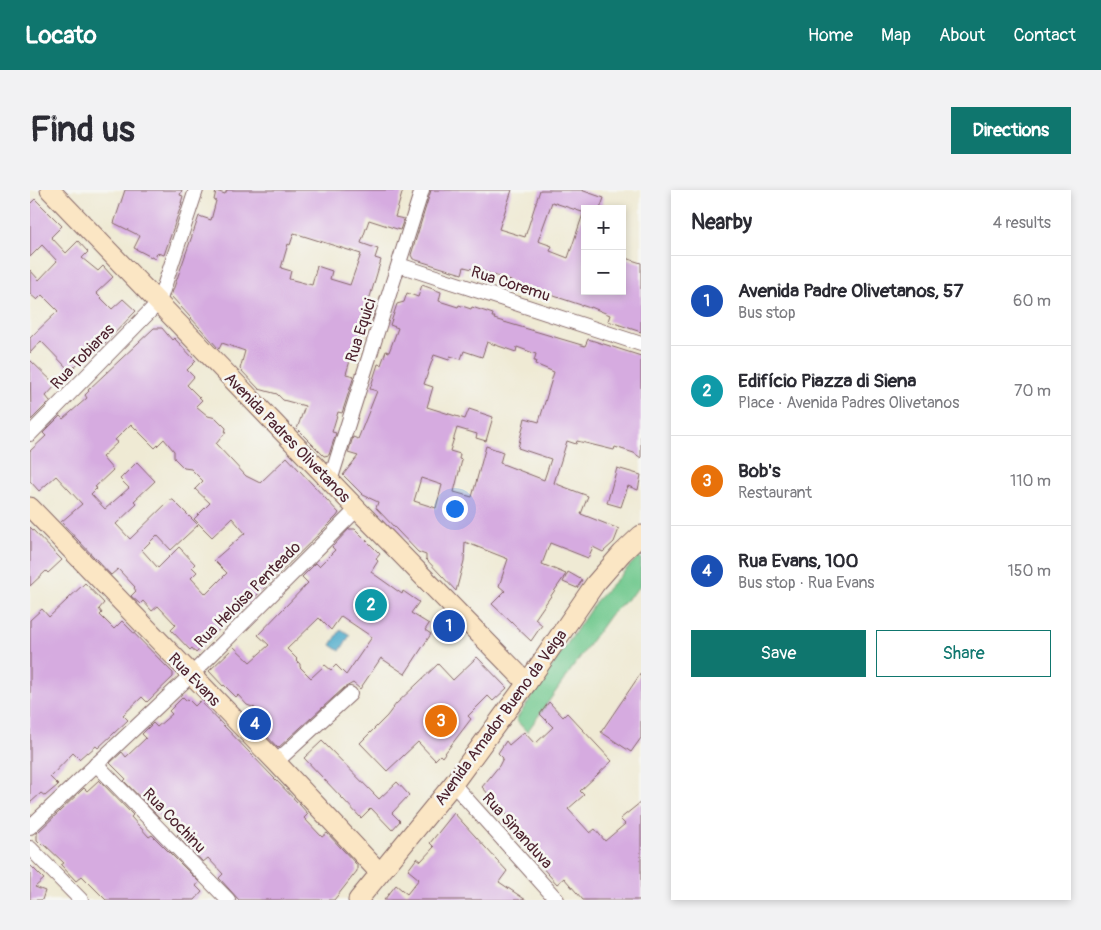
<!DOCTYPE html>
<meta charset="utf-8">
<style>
body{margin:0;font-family:Pangolin,sans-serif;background:#f2f2f3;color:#2b2b33}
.controls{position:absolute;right:15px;top:15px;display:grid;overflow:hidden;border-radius:0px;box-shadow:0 2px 8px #0003}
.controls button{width:45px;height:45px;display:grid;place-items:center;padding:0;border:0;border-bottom:1px solid #e1e1e2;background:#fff;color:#2b2b33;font:25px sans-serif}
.you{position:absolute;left:424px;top:318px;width:18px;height:18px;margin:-12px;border:4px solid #fff;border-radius:50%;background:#1a73e8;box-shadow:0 0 0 8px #1a73e833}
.badge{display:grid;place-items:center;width:32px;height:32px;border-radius:50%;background:#0f766e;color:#fff;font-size:16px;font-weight:700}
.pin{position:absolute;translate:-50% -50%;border:2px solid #fff;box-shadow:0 1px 5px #0006}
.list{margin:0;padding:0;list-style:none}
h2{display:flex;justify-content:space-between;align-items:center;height:65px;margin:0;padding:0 20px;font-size:21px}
h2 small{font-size:16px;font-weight:400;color:#7c7c81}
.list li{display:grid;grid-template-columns:32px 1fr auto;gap:15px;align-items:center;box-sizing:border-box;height:90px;padding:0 20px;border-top:1px solid #e1e1e2}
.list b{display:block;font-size:19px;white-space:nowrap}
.list p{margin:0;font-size:16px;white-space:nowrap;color:#7c7c81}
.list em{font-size:16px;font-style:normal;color:#7c7c81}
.actions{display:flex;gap:10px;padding:15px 20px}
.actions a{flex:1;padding:11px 0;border:1px solid #0f766e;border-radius:0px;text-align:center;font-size:18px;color:#0f766e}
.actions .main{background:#0f766e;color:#fff}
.map{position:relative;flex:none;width:611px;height:710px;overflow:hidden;border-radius:0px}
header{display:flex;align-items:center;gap:30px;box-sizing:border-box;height:70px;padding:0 25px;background:#0f766e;color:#fff}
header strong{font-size:24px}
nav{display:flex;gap:28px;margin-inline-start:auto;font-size:18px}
.intro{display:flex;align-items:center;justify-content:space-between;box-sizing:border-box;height:120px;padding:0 30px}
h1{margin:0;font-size:35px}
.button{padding:12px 22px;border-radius:0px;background:#0f766e;color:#fff;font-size:18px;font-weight:700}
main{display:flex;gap:30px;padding:0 30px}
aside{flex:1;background:#fff;border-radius:0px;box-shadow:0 2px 8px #0003}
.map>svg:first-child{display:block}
</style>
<header>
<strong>Locato</strong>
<nav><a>Home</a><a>Map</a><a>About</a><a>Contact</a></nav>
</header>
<div class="intro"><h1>Find us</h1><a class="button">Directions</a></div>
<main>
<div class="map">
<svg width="611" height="710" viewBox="0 0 611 710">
<rect width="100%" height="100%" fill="#f6f6f2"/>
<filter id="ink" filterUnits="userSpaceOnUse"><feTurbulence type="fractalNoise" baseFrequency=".02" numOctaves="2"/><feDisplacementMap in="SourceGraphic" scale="10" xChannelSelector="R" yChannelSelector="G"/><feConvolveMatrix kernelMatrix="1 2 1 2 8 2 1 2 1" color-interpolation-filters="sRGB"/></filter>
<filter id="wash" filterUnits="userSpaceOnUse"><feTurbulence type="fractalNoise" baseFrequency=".0096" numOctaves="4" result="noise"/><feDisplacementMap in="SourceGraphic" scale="20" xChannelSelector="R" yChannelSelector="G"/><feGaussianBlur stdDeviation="1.12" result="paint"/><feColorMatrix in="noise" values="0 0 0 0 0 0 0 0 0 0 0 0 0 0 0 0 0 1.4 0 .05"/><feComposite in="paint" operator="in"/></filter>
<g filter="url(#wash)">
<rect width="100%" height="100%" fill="#efead4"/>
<polygon fill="#72c98f" stroke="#5e745d" points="609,366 611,369 611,396 580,425 497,542 486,530 566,411"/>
<polygon fill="#4caaca" stroke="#4b647a" points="311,439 320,445 310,461 301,455"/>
<g id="blocks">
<g fill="#d6abe0" fill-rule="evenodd">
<polygon points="95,0 152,0 150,5 153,6 151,13 152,13 134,65 127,63 125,69 104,58 110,46 84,33"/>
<path d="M197,0H373L365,27L374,29L370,40L339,30L331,53L348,59L345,68L351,70L337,117L345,119L342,130L335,128L328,152L326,151L316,184L324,186L312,223L308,222L302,242L306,243L299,265L294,266L267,239L275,216L253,210L247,204L229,199L210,179L215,161L192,153L189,159L141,106L169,26L181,30L186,11L184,10L186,1L195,4ZM264,43L331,64L320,95L300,89L302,81L287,76L282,95L259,89L261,81L251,78L258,54L260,55Z"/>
<polygon points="401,0 482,0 469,39 495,47 510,0 551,0 574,8 570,19 555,19 555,23 522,12 508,51 522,56 520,61 538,68 553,24 555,25 555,101 592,101 592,67 611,73 611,142 578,131 580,125 561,117 560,118 494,96 492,102 479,98 481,91 455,82 434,77 432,84 383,69 381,65"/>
<polygon points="5,9 32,36 21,47 36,63 48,51 58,62 52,68 68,81 73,76 83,87 66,103 82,119 93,109 106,121 77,151 66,160 64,158 40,181 11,151 0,163 0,148 28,121 12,105 7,110 0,104 0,80 9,90 27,71 12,55 0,67 0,14"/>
<path d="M392,95L411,102L409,111L428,117L429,115L441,119L442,117L463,124L462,127H465L464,129L555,156L558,149L611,166V268L604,263L585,257L584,260L547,251L546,254L537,251L524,293L558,306L551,324L589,339L584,352L573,362L563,357L558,368L520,353L512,374L536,384L505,429L512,435L501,451L462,414L475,401L469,396L478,369L435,352L434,371L426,401L396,369V365L388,362L346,318L348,312L333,305L313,285L328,266L318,263L323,247L328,249L347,201L340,199L348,174L351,175L356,161L359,162L368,138L360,135L367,114L374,112L377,103L388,107ZM457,152L486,162L487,157L506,164L504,171H506L505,174L524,182L509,232L495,228L488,258L521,269L514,290L470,273L473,262L456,256L442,307L424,302L432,270L429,269L430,264L420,261L427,238L447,244L446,248L456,251L463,227L439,219L435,229L397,217L403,197L394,194L404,165L419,170L420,166L431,169L434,161L452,167ZM391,288L412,295L406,318L384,311Z"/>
<path d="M124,138H132L142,150L144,148L166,171L157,180L164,187L157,195L172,210L166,216L178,226L186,228L196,238L195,243L186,254L216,286L230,293L257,267L309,323L307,326L212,420L210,418L166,463L162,458L160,460L141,440L146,435L128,416L122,421L113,411L110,414L101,406L106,401L104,398L105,397L88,379L81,385L31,332L52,314L26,286L9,301L0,291V261L16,246L13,243L30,226L33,229L57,208L55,205L59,201L58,200ZM101,234L125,258L134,249L144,261V268L154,278L161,279L173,291L165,299L180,313L164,329L182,347L202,328L215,343L184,370L197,383L176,404L161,388L167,382L162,377L165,374L149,357L128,378L112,360L127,345L141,360L168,335L143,310H140L100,349L86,334L107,314L104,311L125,291L107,272L90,289L99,298L75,319L61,304L67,298L65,297L83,280L72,267L88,252L85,250Z"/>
<polygon points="0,170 26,195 16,206 20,211 1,230"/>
<polygon points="587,278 611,285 608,300 598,296 591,317 577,313"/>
<polygon points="0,337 32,370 18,383 16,381 0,396"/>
<path d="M319,339H325L350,364L346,369L348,371L341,382L372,404L373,401L389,412L381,423L399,434L395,440L401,444L375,484L351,468L330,499L323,493L314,498L248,558L235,544L238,542L232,536L237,531L225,518L217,515L208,505L206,507L194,495L193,496L179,481L204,457L220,472L239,455L228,445L278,393L272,387L286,373L289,376L305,360L302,357ZM311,426L342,447L316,485L306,475L301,480L295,475L281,488L270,477V474L266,470L267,469L257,459L289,428L301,440Z"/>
<polygon points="538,382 552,390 547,398 533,392"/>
<polygon points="55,393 74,413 69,419 72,423 70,425 84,439 92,431 143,483 143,487 117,512 112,507 93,525 98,530 68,558 66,556 58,563 57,562 49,569 43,563 20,587 28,595 15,606 11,603 0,613 0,430 12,419 19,427"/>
<polygon points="447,467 477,498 463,511 458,506 438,526 441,529 412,567 410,565 405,570 388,552 357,581 330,553 357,526 366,514 408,474 423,490"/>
<polygon points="611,483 611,548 601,562 571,542"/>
<polygon points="153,507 156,510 158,509 165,516 170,511 270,615 278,624 274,628 292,647 297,643 327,675 327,681 304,710 209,710 189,688 193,684 178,668 173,672 147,645 151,642 135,624 130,628 94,591 96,589 80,573 92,562 96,567 116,548 112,544 123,533 127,537 142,524 139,521"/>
<polygon points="519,512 533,527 537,523 582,571 550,601 554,605 538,619 560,643 565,639 575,651 595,634 590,629 611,612 611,710 553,710 534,688 527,694 510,675 517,669 452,597 469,576 473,568 468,563 476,551 479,555 494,542 505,554 523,537 510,524"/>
<polygon points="292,551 349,609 367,592 379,605 362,623 370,631 362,640 341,618 331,628 274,568"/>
<polygon points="69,590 103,625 101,627 119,647 122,645 169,692 166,696 172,702 165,710 76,710 52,686 46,691 31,675 34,673 14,654 12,655 7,650 7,643 30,621 54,598 57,601"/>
<polygon points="424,623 477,681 469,692 496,710 354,710 366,695 377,704 389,689 378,680 387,668 391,671 404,657 400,653"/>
<polygon points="0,675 14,689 5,697 15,701 12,710 0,710"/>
</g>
</g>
</g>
<g filter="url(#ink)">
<use href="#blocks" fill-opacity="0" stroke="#846666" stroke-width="1"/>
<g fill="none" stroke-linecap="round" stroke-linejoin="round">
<g stroke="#846666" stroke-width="16">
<g id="street">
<polyline points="369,75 611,154"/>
<polyline points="0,244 129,112 166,0"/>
<polyline points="300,291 392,0"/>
<polyline points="246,572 320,504"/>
<polyline points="66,574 198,710"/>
<polyline points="423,594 527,710"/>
<polyline points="0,637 161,485 327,319"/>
<polyline points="0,658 51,710"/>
</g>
</g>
<g stroke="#846666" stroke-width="21">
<g id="secondary">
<polyline points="20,0 327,319 497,493"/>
<polyline points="0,317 246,572 350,683"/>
<polyline points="328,710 423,594 497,493 565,394 592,363 611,345"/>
</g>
</g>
<use href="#street" stroke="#fff" stroke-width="14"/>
<use href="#secondary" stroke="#fbe6c4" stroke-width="19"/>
</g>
</g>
<g text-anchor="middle" stroke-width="5" stroke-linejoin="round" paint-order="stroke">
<g font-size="16" fill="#4a1f2b" stroke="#f6f6f2">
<text transform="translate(481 93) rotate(18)" y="6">Rua Coremu</text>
<text transform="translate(330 140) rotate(-72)" y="6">Rua Equici</text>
<text transform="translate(52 166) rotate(-46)" y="6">Rua Tobiaras</text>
<text transform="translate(258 247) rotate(46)" y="6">Avenida Padres Olivetanos</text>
<text transform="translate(217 404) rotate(-45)" y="6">Rua Heloisa Penteado</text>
<text transform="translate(165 489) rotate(46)" y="6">Rua Evans</text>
<text transform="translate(470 527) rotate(-54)" y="6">Avenida Amador Bueno da Veiga</text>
<text transform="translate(145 630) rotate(46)" y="6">Rua Cochinu</text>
<text transform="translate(488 640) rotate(48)" y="6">Rua Sinanduva</text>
</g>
</g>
</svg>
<div class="controls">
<button>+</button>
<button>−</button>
</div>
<div class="you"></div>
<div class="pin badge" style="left:419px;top:436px;background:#1a4fb4">1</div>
<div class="pin badge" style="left:341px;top:415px;background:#0f9aa8">2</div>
<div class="pin badge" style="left:411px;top:531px;background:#e8710a">3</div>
<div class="pin badge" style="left:225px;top:534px;background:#1a4fb4">4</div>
</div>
<aside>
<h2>Nearby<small>4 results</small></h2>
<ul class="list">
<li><span class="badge" style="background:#1a4fb4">1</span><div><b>Avenida Padre Olivetanos, 57</b><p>Bus stop</p></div><em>60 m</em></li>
<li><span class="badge" style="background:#0f9aa8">2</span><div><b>Edifício Piazza di Siena</b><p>Place · Avenida Padres Olivetanos</p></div><em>70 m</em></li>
<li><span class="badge" style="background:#e8710a">3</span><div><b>Bob's</b><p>Restaurant</p></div><em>110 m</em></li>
<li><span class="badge" style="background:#1a4fb4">4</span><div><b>Rua Evans, 100</b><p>Bus stop · Rua Evans</p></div><em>150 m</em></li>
</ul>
<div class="actions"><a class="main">Save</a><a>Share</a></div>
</aside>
</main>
